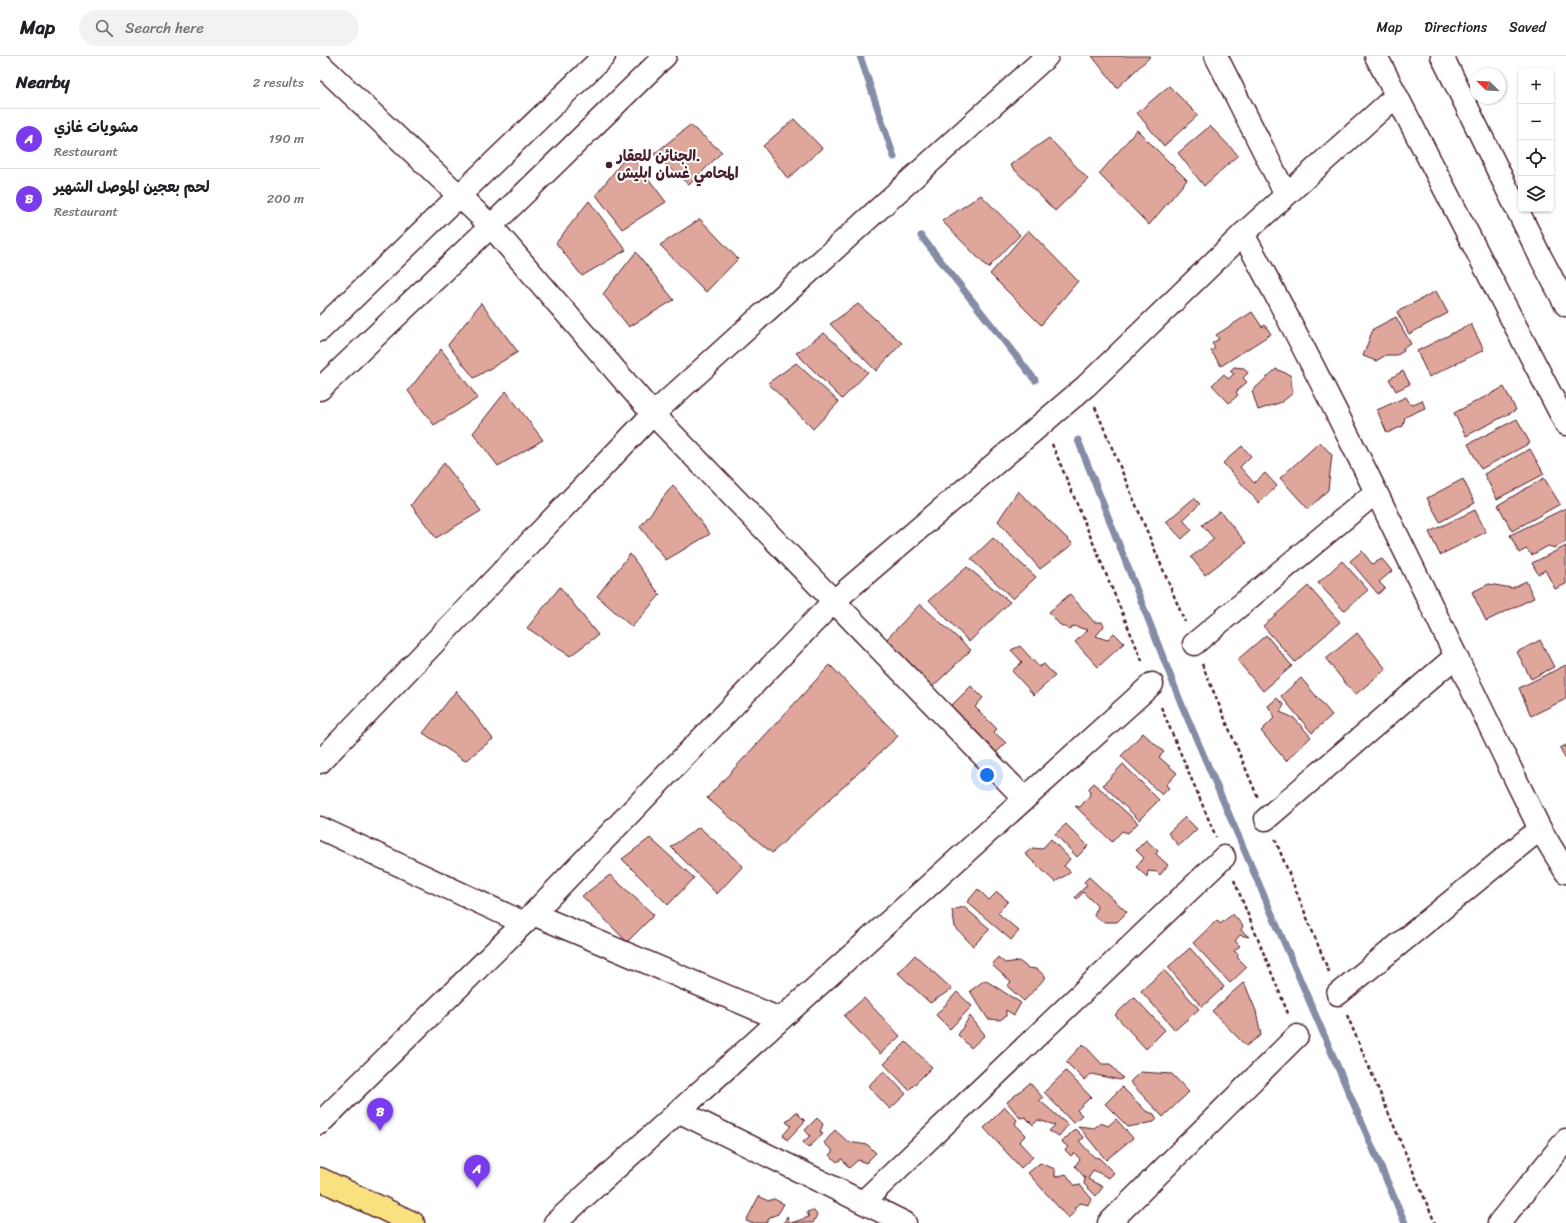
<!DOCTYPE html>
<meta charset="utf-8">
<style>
body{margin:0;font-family:Sriracha,"Playpen Sans Arabic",sans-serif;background:#f2f2f2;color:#202124}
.controls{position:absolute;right:12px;top:12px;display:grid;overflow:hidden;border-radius:6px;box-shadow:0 1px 3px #0004}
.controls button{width:36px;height:36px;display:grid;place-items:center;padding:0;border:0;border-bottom:1px solid #e0e0e0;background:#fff;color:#202124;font:20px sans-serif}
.compass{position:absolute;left:1150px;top:12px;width:36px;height:36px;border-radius:50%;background:#fff;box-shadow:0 1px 3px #0004;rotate:294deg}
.you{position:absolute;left:667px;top:719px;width:14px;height:14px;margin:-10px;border:3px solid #fff;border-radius:50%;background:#1a73e8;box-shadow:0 0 0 6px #1a73e833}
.badge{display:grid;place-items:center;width:26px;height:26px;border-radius:50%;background:#7c3aed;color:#fff;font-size:13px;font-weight:700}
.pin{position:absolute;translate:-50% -33px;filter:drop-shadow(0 1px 2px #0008)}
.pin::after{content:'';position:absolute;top:21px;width:14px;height:12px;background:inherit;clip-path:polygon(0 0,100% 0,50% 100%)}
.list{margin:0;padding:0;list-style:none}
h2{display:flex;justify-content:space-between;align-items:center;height:52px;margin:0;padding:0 16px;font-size:17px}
h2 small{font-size:13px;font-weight:400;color:#757577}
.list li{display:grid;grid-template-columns:26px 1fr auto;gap:12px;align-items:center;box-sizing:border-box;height:60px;padding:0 16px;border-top:1px solid #e0e0e0}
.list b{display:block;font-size:15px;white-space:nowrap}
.list p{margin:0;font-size:13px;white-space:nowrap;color:#757577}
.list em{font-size:13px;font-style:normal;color:#757577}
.icon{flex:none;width:22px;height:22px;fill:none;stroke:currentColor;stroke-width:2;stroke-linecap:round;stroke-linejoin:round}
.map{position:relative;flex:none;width:1246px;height:1167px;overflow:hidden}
header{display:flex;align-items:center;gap:24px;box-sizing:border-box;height:56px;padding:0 20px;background:#fff;border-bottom:1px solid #e0e0e0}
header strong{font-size:19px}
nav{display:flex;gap:22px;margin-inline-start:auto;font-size:14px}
.search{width:280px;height:36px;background:#f2f2f2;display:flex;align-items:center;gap:10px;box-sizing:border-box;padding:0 14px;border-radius:22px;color:#757577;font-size:15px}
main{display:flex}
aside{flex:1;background:#fff}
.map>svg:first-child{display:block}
</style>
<header>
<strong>Map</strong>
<div class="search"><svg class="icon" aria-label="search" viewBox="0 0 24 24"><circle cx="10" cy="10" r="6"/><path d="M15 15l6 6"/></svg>Search here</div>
<nav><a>Map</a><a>Directions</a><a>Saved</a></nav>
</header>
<main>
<aside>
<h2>Nearby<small>2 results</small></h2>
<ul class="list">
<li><span class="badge">A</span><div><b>مشويات غازي</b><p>Restaurant</p></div><em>190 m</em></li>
<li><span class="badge">B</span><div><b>لحم بعجين الموصل الشهير</b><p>Restaurant</p></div><em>200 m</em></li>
</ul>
</aside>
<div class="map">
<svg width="1246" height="1167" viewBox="0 0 1246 1167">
<rect width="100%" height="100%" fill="#fff"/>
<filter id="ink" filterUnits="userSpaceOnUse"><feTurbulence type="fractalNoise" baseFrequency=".025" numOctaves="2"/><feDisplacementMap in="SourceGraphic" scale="8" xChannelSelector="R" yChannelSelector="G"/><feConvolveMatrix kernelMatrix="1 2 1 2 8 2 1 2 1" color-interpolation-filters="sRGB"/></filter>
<g filter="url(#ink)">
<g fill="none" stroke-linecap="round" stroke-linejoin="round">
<g stroke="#858ca5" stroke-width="7">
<polyline points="540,0 574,101"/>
<polyline points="601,180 715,324"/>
<polyline points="758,384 861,647 1085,1167"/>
</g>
</g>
<g fill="#dfa69c" stroke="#4a1f2b">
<polygon points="772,0 831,0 797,32"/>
<polygon points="849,30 878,59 844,90 817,57"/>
<polygon points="474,63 502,92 468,123 443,90"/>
<polygon points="370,69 402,96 369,129 334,98"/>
<polygon points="890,70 918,99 884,130 858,97"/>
<polygon points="817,74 867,124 829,169 779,118"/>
<polygon points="729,82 768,123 735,155 690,109"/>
<polygon points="309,97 346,146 302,173 276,139"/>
<polygon points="661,139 700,179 668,212 622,165"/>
<polygon points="269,145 306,194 262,220 236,187"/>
<polygon points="380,163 418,203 386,236 340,189"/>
<polygon points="708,174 758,225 721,269 670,218"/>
<polygon points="316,196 354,244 309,271 283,238"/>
<polygon points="1116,235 1128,257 1089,278 1077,256"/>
<polygon points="161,247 198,296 154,322 128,289"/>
<polygon points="538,248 582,287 556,315 510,268"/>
<polygon points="932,256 942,271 945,269 951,278 901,310 891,295 895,292 892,287 899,283 896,279"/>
<polygon points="1076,261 1091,288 1083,292 1084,295 1077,299 1066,299 1056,305 1043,300 1053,273"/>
<polygon points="1151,268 1164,294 1109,321 1097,295"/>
<polygon points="504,277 548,316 522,343 476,297"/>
<polygon points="121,293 158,342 114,369 88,335"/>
<polygon points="476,307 519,346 493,373 448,327"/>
<polygon points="914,311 924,312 928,317 923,322 927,326 916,336 918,339 909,347 892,329 904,318 908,323 914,318 910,315"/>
<polygon points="956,313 970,319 973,337 962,346 938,354 932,335"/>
<polygon points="1083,315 1090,328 1076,335 1069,323"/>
<polygon points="1184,331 1196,354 1146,380 1134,357"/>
<polygon points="186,335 223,384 178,410 153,377"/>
<polygon points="1086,341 1091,349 1102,344 1105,352 1085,361 1083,370 1067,377 1057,354"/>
<polygon points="1197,363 1210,387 1161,413 1148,388"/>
<polygon points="1000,386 1012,399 1008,434 988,453 960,422"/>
<polygon points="922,390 931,400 920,411 934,427 945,417 957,430 939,447 903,407"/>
<polygon points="1210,393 1224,418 1177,443 1164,418"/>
<polygon points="124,407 161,455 116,482 91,449"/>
<polygon points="1224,422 1240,448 1192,475 1178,449"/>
<polygon points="1143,423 1155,447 1120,466 1107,442"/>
<polygon points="353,429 390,478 346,504 320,471"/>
<polygon points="698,435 753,488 720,513 678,465"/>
<polygon points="874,442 880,448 863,464 872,474 862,483 846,466"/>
<polygon points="1246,452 1246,486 1235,492 1228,490 1212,499 1206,493 1199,497 1190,479"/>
<polygon points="1155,454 1166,476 1120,499 1109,476"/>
<polygon points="900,455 926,487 885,519 871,501 894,483 882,469"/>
<polygon points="673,482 716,521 693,543 651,503"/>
<polygon points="1246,490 1246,528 1235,533 1225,514 1218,518 1212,507"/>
<polygon points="1042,495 1052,508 1062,503 1072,515 1059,526 1065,532 1058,538 1030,505"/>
<polygon points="310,498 340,539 312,571 277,540"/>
<polygon points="1022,505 1048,534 1024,555 998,527"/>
<polygon points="647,511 690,546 649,586 609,544"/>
<polygon points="1206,525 1214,542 1166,565 1152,536 1169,528 1192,532"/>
<polygon points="988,530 1020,566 975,606 943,570"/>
<polygon points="240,531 278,579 250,600 207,572"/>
<polygon points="750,538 774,566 782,566 784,570 776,580 787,584 794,577 804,587 778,611 755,586 768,574 753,570 750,574 739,568 729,556"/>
<polygon points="600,548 651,594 608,635 563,587"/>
<polygon points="1037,577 1066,613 1035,639 1006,603"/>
<polygon points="946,579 972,610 943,635 917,604"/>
<polygon points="1220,584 1234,611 1211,623 1197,596"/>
<polygon points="700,590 719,611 724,608 735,620 714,639 692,615 702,606 691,594"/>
<polygon points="510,609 578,680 452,797 387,742"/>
<polygon points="1246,609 1246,643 1211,660 1199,632"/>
<polygon points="981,622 1012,659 992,677 961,640"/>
<polygon points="651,630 663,642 655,651 677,673 674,676 686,687 673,700 627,654"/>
<polygon points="136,635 173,683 145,705 103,677"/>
<polygon points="957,642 964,649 960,656 974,662 991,681 966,705 941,675 955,661 948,650"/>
<polygon points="823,677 844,696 839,701 857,717 846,729 849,732 842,739 801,700"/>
<polygon points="1246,689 1246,704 1240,692"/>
<polygon points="803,708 839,744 819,764 783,729"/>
<polygon points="774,727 818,767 808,777 802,775 792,786 755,750 760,751 770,739 769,732"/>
<polygon points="865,761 877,773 859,790 848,777"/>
<polygon points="746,768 768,790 757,801 735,778"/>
<polygon points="379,771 423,810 397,838 351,791"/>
<polygon points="330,782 374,822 348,849 302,803"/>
<polygon points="731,783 750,803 744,810 751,816 735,826 705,798 712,792 722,793"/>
<polygon points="826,784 838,795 836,798 848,809 840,819 837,816 828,815 827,821 816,811 824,802 816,794"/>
<polygon points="290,819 334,859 307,886 262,840"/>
<polygon points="769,821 807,856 797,866 783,866 774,860 777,850 763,836 757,843 755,841 767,829 764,826"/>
<polygon points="658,833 669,844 677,836 688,845 678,857 699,875 691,884 647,846"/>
<polygon points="644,851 670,873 653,890 635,871 632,854"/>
<polygon points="913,858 923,870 921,874 929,881 920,879 915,885 920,890 914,895 919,899 917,901 927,911 910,927 873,887 897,864 900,868"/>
<polygon points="870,892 904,931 882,951 848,911"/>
<polygon points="595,899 632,933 610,947 578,917"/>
<polygon points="678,901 685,907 699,905 708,912 717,913 726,921 704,945 687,930 691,926 672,909"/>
<polygon points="844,914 879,953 855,974 821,935"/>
<polygon points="665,924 701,947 694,959 686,954 686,960 680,964 668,963 650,935"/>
<polygon points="924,926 936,955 941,979 926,990 892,955"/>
<polygon points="637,936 652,950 630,973 616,959"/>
<polygon points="814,941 845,974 826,993 795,959"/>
<polygon points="544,942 580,980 560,998 524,960"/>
<polygon points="650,960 665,979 651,992 638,979"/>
<polygon points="586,986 612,1011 589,1034 564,1008"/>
<polygon points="763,988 782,1008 790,1008 803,1022 800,1024 771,1018 764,1024 746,1006"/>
<polygon points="564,1015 586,1038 570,1053 548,1030"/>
<polygon points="746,1015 771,1041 757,1054 762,1059 753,1067 724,1036"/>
<polygon points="820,1016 852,1018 869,1036 843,1061 810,1026"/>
<polygon points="710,1027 723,1042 719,1044 748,1069 739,1080 729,1075 735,1069 718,1064 713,1069 705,1061 700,1062 687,1046"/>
<polygon points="802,1031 826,1055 834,1058 837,1063 834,1066 808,1071 785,1048"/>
<polygon points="685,1051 697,1064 695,1068 706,1079 699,1086 713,1101 701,1112 664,1072"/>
<polygon points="476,1056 485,1065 467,1084 463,1079 471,1070 466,1066"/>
<polygon points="497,1062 503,1068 500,1076 503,1078 488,1092 483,1086 490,1080 485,1074"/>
<polygon points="796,1063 813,1082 786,1104 758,1070 774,1072 781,1067 788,1070"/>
<polygon points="755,1073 764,1082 759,1085 774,1101 779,1102 794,1117 789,1122 773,1114 768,1123 783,1131 776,1140 764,1128 765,1122 755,1110 760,1103 754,1097 751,1100 745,1094 748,1091 742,1086"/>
<polygon points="515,1074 528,1086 548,1089 556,1097 546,1107 538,1104 529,1112 522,1103 517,1106 509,1099 513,1095 504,1087"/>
<polygon points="720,1107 735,1113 735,1121 746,1118 755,1130 760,1129 772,1143 768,1149 761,1147 754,1152 756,1155 748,1162 708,1117"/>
<polygon points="439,1140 448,1145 454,1143 464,1148 458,1158 450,1161 446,1167 431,1167 426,1165"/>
<polygon points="493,1154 497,1159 493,1167 471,1167 489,1161 487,1156"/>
<polygon points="467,1160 470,1167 464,1167"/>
</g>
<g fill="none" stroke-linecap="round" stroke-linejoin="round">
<g stroke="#4a1f2b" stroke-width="25">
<g id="minor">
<polyline points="896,0 966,139"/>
<polyline points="1056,0 1246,368"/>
<polyline points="1122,0 1220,200 1246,249"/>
<polyline points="0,8 171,170 333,358 704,742"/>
<path d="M923,178C1029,372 1122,574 1220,773L1246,816"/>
<polyline points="0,274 284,0"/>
<polyline points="0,333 171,170 345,0"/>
<polyline points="874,588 1056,436"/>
<polyline points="0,706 333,358 727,0"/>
<polyline points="946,763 1135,601"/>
<polyline points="0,772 204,867"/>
<polyline points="213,858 460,963"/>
<polyline points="1018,938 1220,773"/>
<polyline points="358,1055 585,1167"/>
<polyline points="0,1067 204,867 514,545 766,330 923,178 1076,40"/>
<polyline points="543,1146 904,801"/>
<polyline points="235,1167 832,628"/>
<polyline points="789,1167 977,980"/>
<polyline points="1179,1167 1246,1084"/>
</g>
</g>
<g stroke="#4a1f2b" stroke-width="25">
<polyline id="major" points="0,1123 93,1167"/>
</g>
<g stroke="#4a1f2b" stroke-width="2.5" stroke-dasharray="4 3" stroke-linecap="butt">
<polyline points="775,351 865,566"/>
<polyline points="732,388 823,607"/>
<polyline points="882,608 938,742"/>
<polyline points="841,651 896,781"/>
<polyline points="955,783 1009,916"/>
<polyline points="914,824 969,960"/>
<polyline points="1027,959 1115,1167"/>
</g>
<use href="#minor" stroke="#fff" stroke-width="22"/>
<use href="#major" stroke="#fae180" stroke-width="22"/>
</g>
</g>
<circle fill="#4a1f2b" stroke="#fff" stroke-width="1.5" cx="289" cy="109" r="4"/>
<g text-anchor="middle" stroke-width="4" stroke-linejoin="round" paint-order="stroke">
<g font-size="15" font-weight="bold" fill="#4a1f2b" stroke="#fff" text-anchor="start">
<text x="297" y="105">الجنائن للعقار.<tspan x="297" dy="17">المحامي غسان ابليش</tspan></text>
</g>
</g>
</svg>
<div class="controls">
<button>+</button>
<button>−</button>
<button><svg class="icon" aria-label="locate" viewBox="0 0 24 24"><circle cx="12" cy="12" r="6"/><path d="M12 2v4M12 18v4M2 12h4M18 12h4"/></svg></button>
<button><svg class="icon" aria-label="layers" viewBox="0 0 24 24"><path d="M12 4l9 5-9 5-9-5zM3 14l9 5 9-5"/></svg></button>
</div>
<svg class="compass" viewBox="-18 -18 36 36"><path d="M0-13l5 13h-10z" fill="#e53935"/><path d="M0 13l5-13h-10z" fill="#757577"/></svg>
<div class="you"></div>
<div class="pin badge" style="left:157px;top:1132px">A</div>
<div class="pin badge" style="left:60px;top:1075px">B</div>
</div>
</main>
